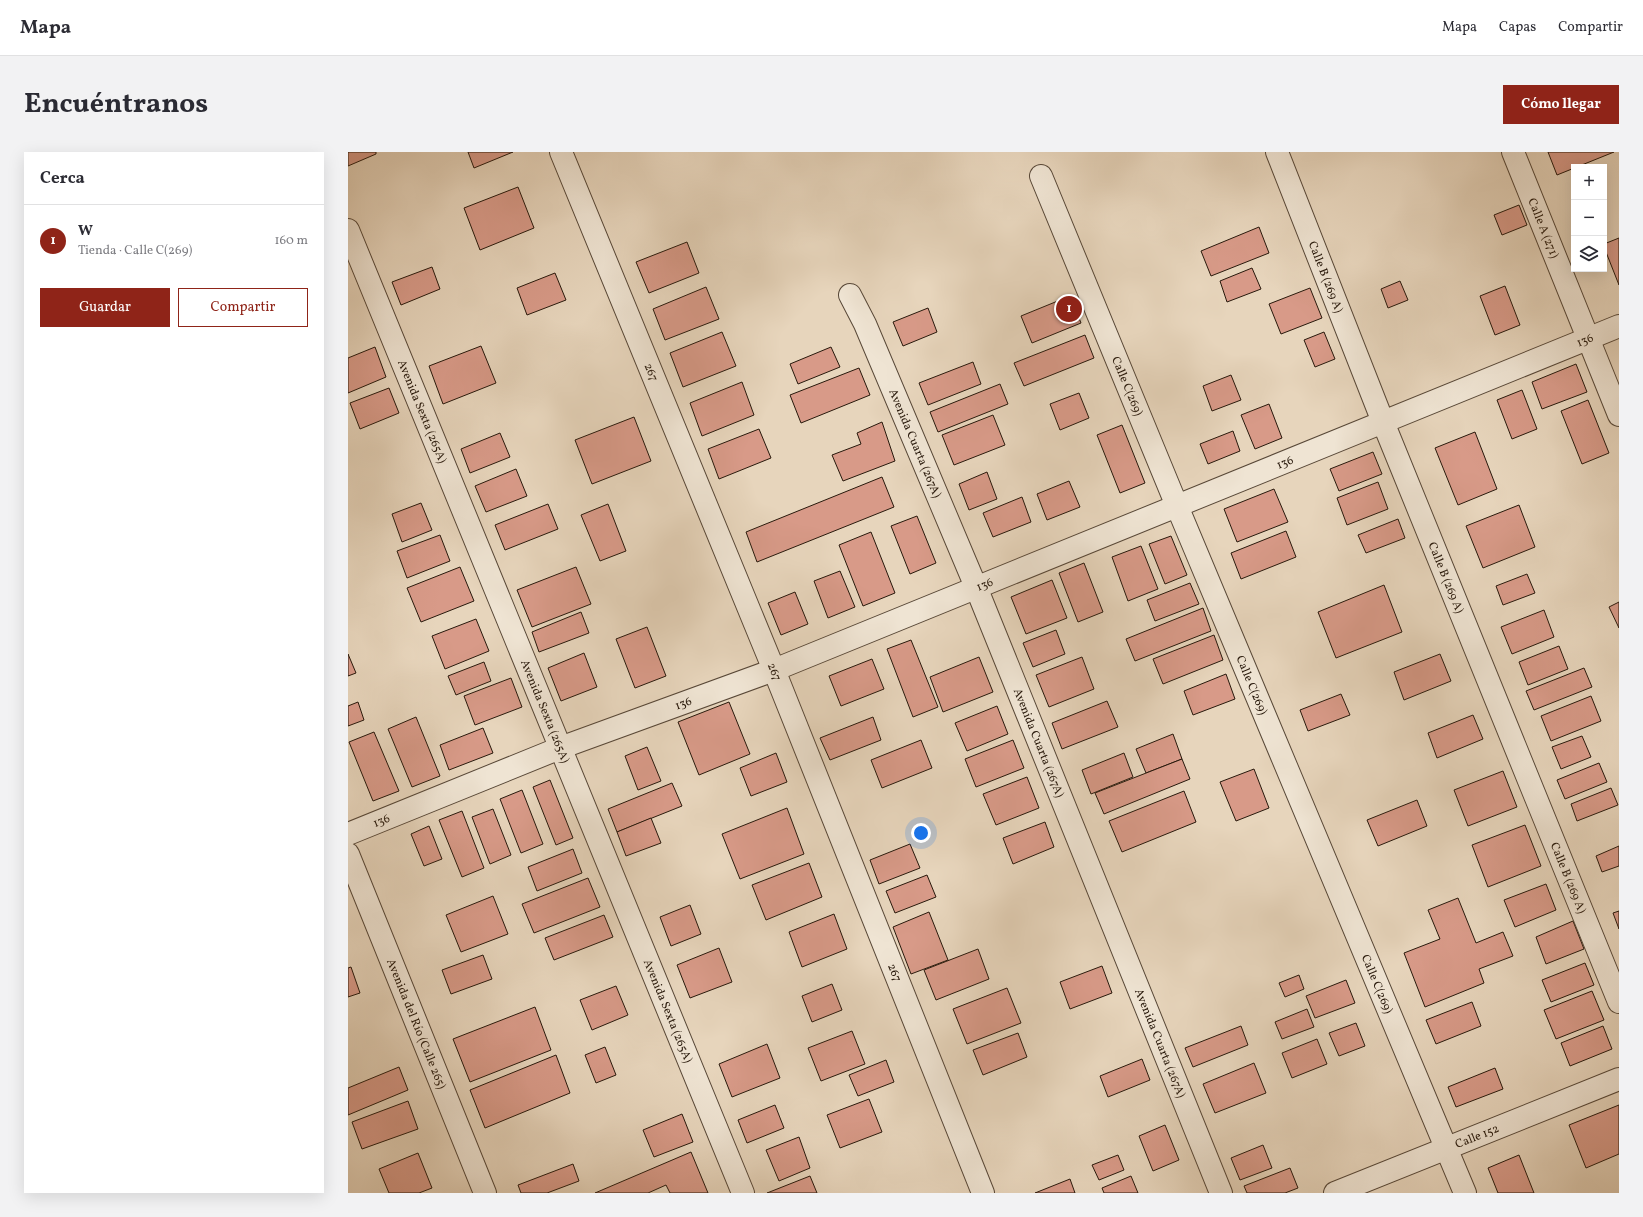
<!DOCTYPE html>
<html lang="es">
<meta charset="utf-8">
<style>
body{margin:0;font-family:Vollkorn,serif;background:#f2f2f3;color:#2b2b33}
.controls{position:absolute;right:12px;top:12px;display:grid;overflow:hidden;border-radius:0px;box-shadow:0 4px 16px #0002}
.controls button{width:36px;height:36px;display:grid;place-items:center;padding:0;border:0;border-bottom:1px solid #e1e1e2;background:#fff;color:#2b2b33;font:20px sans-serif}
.you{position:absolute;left:573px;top:681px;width:14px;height:14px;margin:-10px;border:3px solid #fff;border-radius:50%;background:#1a73e8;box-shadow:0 0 0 6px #1a73e833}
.badge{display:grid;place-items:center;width:26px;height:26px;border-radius:50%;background:#8f2418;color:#fff;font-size:13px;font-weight:700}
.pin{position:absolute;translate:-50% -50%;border:2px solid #fff;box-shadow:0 1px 4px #0006}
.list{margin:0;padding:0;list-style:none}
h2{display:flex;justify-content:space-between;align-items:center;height:52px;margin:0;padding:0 16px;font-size:17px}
h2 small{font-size:13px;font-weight:400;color:#7c7c81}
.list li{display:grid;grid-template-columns:26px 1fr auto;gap:12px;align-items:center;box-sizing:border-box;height:72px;padding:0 16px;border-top:1px solid #e1e1e2}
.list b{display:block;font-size:15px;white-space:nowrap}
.list p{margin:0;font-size:13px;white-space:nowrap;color:#7c7c81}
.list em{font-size:13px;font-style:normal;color:#7c7c81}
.actions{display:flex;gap:8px;padding:12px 16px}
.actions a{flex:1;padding:9px 0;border:1px solid #8f2418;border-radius:0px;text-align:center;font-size:14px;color:#8f2418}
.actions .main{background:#8f2418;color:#fff}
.icon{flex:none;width:22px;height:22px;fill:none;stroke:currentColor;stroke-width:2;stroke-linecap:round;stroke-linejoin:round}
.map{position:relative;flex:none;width:1271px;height:1041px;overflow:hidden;border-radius:0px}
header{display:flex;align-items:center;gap:24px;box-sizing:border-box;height:56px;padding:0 20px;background:#fff;border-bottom:1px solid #e1e1e2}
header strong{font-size:19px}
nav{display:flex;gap:22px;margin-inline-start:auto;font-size:14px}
.intro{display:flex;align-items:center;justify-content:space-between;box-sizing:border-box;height:96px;padding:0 24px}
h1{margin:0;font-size:28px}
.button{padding:10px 18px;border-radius:0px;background:#8f2418;color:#fff;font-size:14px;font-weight:700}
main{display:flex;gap:24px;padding:0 24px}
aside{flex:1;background:#fff;border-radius:0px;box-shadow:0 4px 16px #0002}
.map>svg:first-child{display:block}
</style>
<header>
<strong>Mapa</strong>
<nav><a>Mapa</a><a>Capas</a><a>Compartir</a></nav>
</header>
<div class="intro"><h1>Encuéntranos</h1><a class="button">Cómo llegar</a></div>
<main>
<aside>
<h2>Cerca<small></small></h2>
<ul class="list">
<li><span class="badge">1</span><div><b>W</b><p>Tienda · Calle C(269)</p></div><em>160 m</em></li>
</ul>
<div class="actions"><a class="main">Guardar</a><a>Compartir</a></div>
</aside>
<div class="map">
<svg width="1271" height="1041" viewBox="0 0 1271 1041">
<rect width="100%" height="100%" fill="#e7d5bc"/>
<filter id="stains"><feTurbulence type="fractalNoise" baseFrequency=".005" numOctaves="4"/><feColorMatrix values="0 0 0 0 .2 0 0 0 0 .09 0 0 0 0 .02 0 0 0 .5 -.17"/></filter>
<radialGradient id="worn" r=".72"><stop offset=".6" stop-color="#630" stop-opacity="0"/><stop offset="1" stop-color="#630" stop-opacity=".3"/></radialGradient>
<g fill="#d89a88" stroke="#28190c">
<polygon points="0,0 28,0 28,2 0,14"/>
<polygon points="120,0 165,0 126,16"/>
<polygon points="1200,0 1266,0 1209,23"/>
<polygon points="170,35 186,76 132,98 116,56"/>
<polygon points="1171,53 1179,73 1154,83 1146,63"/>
<polygon points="911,75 921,101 863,124 853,99"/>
<polygon points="1271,86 1271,133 1256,95 1256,92"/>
<polygon points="339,90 351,121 301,141 288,110"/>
<polygon points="84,115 92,137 53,153 44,130"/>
<polygon points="904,116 913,137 879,150 872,129"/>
<polygon points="207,121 218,148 179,163 169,136"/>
<polygon points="1052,129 1060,148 1040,156 1033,137"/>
<polygon points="1157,134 1172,173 1147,183 1132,144"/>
<polygon points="358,135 371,167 317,188 305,157"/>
<polygon points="962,136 974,166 933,182 921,152"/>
<polygon points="722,144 733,171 684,191 673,164"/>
<polygon points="580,156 589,180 555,194 545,170"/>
<polygon points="374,180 388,214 335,235 322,201"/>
<polygon points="976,180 987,207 967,215 956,188"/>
<polygon points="737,183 746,206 676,234 666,211"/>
<polygon points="133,194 148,231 95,252 81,214"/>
<polygon points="27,195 38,225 0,241 0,206"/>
<polygon points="483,195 492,215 450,232 442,212"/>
<polygon points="625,210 633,232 580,253 571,231"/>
<polygon points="1228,212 1239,240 1194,257 1184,230"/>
<polygon points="511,216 522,243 453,271 442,243"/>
<polygon points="883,223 893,248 864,259 855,234"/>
<polygon points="394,230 406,263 354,284 342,251"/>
<polygon points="652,232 660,252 590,280 582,260"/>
<polygon points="41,236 51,261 12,277 2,251"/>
<polygon points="1174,238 1189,277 1164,287 1149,248"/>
<polygon points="731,241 741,266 712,278 702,252"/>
<polygon points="1240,248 1261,301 1234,312 1213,259"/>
<polygon points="921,252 934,286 907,297 893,263"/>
<polygon points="645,263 657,293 606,313 594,283"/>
<polygon points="286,265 303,309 244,332 227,288"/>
<polygon points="534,270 547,309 495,329 484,303 513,292 509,281"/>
<polygon points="774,273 797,331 772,341 749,283"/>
<polygon points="411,277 423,306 371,327 360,297"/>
<polygon points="885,279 892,299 860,312 852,292"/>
<polygon points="1127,280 1149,337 1110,353 1087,296"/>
<polygon points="152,281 162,305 122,321 113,297"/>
<polygon points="1025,300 1034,322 991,339 982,317"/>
<polygon points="168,317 179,344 138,360 127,334"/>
<polygon points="639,320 649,347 621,358 611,332"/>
<polygon points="534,325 546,355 409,410 398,380"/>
<polygon points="721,329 732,355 699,368 689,342"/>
<polygon points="1030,330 1040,357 999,373 989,346"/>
<polygon points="926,337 940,370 889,390 876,357"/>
<polygon points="674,345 683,370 645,385 635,361"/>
<polygon points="73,351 84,378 54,390 44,362"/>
<polygon points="200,352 210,377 157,398 147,373"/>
<polygon points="260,352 278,399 252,409 233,363"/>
<polygon points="1171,353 1187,395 1135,416 1118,374"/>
<polygon points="569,364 588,411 562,422 543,374"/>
<polygon points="1050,367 1057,386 1018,401 1010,383"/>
<polygon points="938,379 948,405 893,427 883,401"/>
<polygon points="523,380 547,441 515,454 491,393"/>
<polygon points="92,383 102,409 59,426 49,399"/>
<polygon points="823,384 839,423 817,432 801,392"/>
<polygon points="793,394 810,437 780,449 764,405"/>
<polygon points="736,411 755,460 730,470 711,421"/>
<polygon points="112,415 126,449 73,470 59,436"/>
<polygon points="228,415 243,452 184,475 169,438"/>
<polygon points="492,419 507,455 480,466 466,429"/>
<polygon points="1179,422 1187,441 1155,453 1148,434"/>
<polygon points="704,428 719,466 678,482 663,445"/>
<polygon points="842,431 851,452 807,469 799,448"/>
<polygon points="1036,433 1054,480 988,506 970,460"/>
<polygon points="447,440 460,472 433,483 420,451"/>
<polygon points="1271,450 1271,476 1261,455"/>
<polygon points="855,456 863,479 787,509 778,487"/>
<polygon points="1196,458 1206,485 1164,502 1153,475"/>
<polygon points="233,460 241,481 191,500 184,480"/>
<polygon points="128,467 141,499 97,517 84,484"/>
<polygon points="299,475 318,524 287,536 268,487"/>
<polygon points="708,478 717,502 685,515 675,491"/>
<polygon points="866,483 875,508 815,532 805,507"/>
<polygon points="563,488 590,555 565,565 539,497"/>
<polygon points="1211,494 1220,517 1180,533 1171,510"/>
<polygon points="236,501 249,535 213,549 200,516"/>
<polygon points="0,502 8,521 0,524"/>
<polygon points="1092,502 1103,529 1056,548 1046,520"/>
<polygon points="631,505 645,540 595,560 582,525"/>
<polygon points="734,505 746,537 701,555 688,523"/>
<polygon points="524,507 536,537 493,554 481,524"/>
<polygon points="136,510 143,529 108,543 100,524"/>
<polygon points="1236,516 1244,535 1186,558 1178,539"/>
<polygon points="878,522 887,547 845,563 836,539"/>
<polygon points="163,526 174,555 127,573 116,544"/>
<polygon points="993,542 1002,563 960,579 952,558"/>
<polygon points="1243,544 1253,569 1203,589 1193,564"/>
<polygon points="759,549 770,575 714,597 704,571"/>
<polygon points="10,550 16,568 0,574 0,554"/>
<polygon points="381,550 402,602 351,623 330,570"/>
<polygon points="649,554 660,582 619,599 607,571"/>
<polygon points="1125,563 1135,587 1089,606 1080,581"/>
<polygon points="68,565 92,624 64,635 40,577"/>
<polygon points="525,565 533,588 482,608 472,586"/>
<polygon points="135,576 145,601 101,618 92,593"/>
<polygon points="26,580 51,639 25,649 1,590"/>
<polygon points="825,582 834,607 798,621 788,597"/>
<polygon points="1234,584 1243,605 1213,617 1204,595"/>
<polygon points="573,588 584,616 534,636 523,608"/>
<polygon points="665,588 676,616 628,635 617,607"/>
<polygon points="299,595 313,629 290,638 277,604"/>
<polygon points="428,601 439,630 403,644 392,616"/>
<polygon points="776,601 785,625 743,642 734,618"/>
<polygon points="834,607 842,627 756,662 747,641"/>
<polygon points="1251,611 1259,630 1217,647 1209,628"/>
<polygon points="906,617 921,656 888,669 872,630"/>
<polygon points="1155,619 1169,655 1120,674 1106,638"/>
<polygon points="679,625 691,656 648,673 635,642"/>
<polygon points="202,628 225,686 208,693 185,635"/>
<polygon points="324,631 334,654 269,680 260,657"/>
<polygon points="1263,636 1270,653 1229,669 1223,652"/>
<polygon points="174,638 195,692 173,701 152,647"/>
<polygon points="836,639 848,670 774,700 761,669"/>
<polygon points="1069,648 1079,674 1030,694 1019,668"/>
<polygon points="439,656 456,702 392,727 374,682"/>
<polygon points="145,657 163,703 142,712 124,665"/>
<polygon points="114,659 136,716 114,725 91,668"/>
<polygon points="303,666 313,691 278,704 269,680"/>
<polygon points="697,670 706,695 665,712 655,686"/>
<polygon points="1177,673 1193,714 1140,735 1124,693"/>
<polygon points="81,674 94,707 76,714 63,682"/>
<polygon points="562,692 572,716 531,732 522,708"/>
<polygon points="1271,694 1271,714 1254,720 1248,704"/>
<polygon points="225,697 234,721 189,739 180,715"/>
<polygon points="461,711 474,745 418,768 404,733"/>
<polygon points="579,723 588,745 547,761 538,739"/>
<polygon points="240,726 252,755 186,781 174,752"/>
<polygon points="1198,732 1208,758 1167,775 1156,748"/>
<polygon points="145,744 160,782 113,800 98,763"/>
<polygon points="1110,746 1128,791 1155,780 1165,804 1131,817 1136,831 1077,855 1056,801 1092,787 1080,758"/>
<polygon points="342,753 353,782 323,794 312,765"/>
<polygon points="1271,759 1271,777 1265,761"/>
<polygon points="581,760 600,808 563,822 545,775"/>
<polygon points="486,762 499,797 454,815 441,780"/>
<polygon points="256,763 265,785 206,808 197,786"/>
<polygon points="1225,769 1236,797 1198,812 1188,785"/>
<polygon points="371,796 384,830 342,846 329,813"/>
<polygon points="630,797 641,827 588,848 576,818"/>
<polygon points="135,803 144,827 103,842 94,818"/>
<polygon points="1237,811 1246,833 1203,850 1194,828"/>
<polygon points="754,814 764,841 722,857 712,830"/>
<polygon points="3,815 12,841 0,845 0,816"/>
<polygon points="951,823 956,837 937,845 931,831"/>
<polygon points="998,828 1007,851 967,866 958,844"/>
<polygon points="484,832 494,858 464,870 454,844"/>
<polygon points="268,834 280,863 244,878 232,848"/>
<polygon points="659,836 673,871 619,892 605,857"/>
<polygon points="1244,839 1256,868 1208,887 1196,858"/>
<polygon points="1124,850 1133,874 1088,892 1078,868"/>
<polygon points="187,855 203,898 122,930 105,887"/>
<polygon points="959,857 966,875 934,887 927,870"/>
<polygon points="1008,871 1017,894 991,904 981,881"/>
<polygon points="893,874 900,893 845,915 837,896"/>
<polygon points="1255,874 1264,897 1222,914 1213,891"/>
<polygon points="504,879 517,912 473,929 460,896"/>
<polygon points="670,881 679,905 635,923 625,898"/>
<polygon points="969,887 979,912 944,926 934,901"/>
<polygon points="419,892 432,926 384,945 371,912"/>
<polygon points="257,895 268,923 248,931 237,903"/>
<polygon points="208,903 222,941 137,976 122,938"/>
<polygon points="794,907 802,928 760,945 752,924"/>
<polygon points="538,908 546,930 510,944 501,923"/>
<polygon points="906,911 918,941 867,961 855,932"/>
<polygon points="51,915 60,938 0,963 0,936"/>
<polygon points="1147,916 1155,937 1108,955 1100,935"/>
<polygon points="521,947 534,980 492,996 479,963"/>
<polygon points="60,949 70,977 14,997 4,970"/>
<polygon points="427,953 436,976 399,991 390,968"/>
<polygon points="1271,953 1271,1002 1238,1016 1221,973"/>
<polygon points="334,962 345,990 306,1005 295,978"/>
<polygon points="817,973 831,1008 805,1019 791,984"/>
<polygon points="451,985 462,1016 431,1029 418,998"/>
<polygon points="915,993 924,1016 892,1028 883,1006"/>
<polygon points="343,1000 360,1041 322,1041 318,1033 300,1041 247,1041"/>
<polygon points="70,1001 84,1036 71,1041 41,1041 31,1017"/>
<polygon points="770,1003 776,1018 751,1028 744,1013"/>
<polygon points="1171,1003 1186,1041 1150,1041 1140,1016"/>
<polygon points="225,1012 231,1029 199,1041 173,1041 170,1033"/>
<polygon points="942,1016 950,1036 937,1041 899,1041 896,1034"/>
<polygon points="462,1024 469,1041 419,1041"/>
<polygon points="783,1024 790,1041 756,1041 754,1036"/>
<polygon points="722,1027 727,1041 687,1041"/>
</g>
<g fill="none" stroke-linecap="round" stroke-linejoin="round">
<g stroke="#584838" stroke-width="24">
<g id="minor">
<path id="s1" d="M213,0L426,518L635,1041"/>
<path id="s2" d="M929,0L1035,270L1271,850"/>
<path id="s3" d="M1165,0L1271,263"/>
<path id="s4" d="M693,24L829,354L1117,1041"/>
<path id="s5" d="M0,78L395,1041"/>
<path id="s6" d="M502,143L517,172L628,435L873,1041"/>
<path id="s7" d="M0,682L212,596L426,518L1271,174"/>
<path id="s8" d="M0,702L137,1041"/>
<path id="s9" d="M987,1041L1271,927"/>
</g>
</g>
<use href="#minor" stroke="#efe4d3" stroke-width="22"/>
</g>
<g text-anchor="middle" stroke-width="4" stroke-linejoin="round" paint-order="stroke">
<g font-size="12" fill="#28190c" stroke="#efe4d3">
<text dy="4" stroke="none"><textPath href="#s3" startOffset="82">Calle A (271)</textPath></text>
<text dy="4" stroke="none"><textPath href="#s2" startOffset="134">Calle B (269 A)</textPath></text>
<text dy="4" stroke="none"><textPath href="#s7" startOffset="1332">136</textPath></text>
<text dy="4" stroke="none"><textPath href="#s1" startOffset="238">267</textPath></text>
<text dy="4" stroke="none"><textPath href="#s4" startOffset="227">Calle C(269)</textPath></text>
<text dy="4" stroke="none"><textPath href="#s5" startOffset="196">Avenida Sexta (265A)</textPath></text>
<text dy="4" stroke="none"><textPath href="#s6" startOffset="162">Avenida Cuarta (267A)</textPath></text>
<text dy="4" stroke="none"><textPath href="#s7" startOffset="1008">136</textPath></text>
<text dy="4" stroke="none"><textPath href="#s2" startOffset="458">Calle B (269 A)</textPath></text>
<text dy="4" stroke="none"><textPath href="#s7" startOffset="684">136</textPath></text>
<text dy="4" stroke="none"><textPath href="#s1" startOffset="562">267</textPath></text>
<text dy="4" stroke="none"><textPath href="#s4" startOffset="551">Calle C(269)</textPath></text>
<text dy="4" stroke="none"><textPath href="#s7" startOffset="360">136</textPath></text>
<text dy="4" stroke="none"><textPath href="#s5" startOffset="520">Avenida Sexta (265A)</textPath></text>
<text dy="4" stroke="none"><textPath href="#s6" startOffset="486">Avenida Cuarta (267A)</textPath></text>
<text dy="4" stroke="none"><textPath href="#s7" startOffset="36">136</textPath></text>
<text dy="4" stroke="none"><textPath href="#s2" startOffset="782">Calle B (269 A)</textPath></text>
<text dy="4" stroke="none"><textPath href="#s1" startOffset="886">267</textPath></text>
<text dy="4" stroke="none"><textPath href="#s4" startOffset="875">Calle C(269)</textPath></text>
<text dy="4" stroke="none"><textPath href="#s5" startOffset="844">Avenida Sexta (265A)</textPath></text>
<text dy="4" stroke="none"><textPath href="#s8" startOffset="183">Avenida del Río (Calle 265)</textPath></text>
<text dy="4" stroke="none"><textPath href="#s6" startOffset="810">Avenida Cuarta (267A)</textPath></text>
<text dy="4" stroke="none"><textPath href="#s9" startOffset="153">Calle 152</textPath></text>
</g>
</g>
<rect width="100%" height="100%" filter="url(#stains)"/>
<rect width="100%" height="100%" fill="url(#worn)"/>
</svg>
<div class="controls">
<button>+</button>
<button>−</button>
<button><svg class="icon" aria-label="layers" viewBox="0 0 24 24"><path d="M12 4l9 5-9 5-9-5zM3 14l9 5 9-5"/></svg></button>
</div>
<div class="you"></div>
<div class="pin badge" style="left:721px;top:157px">1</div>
</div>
</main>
